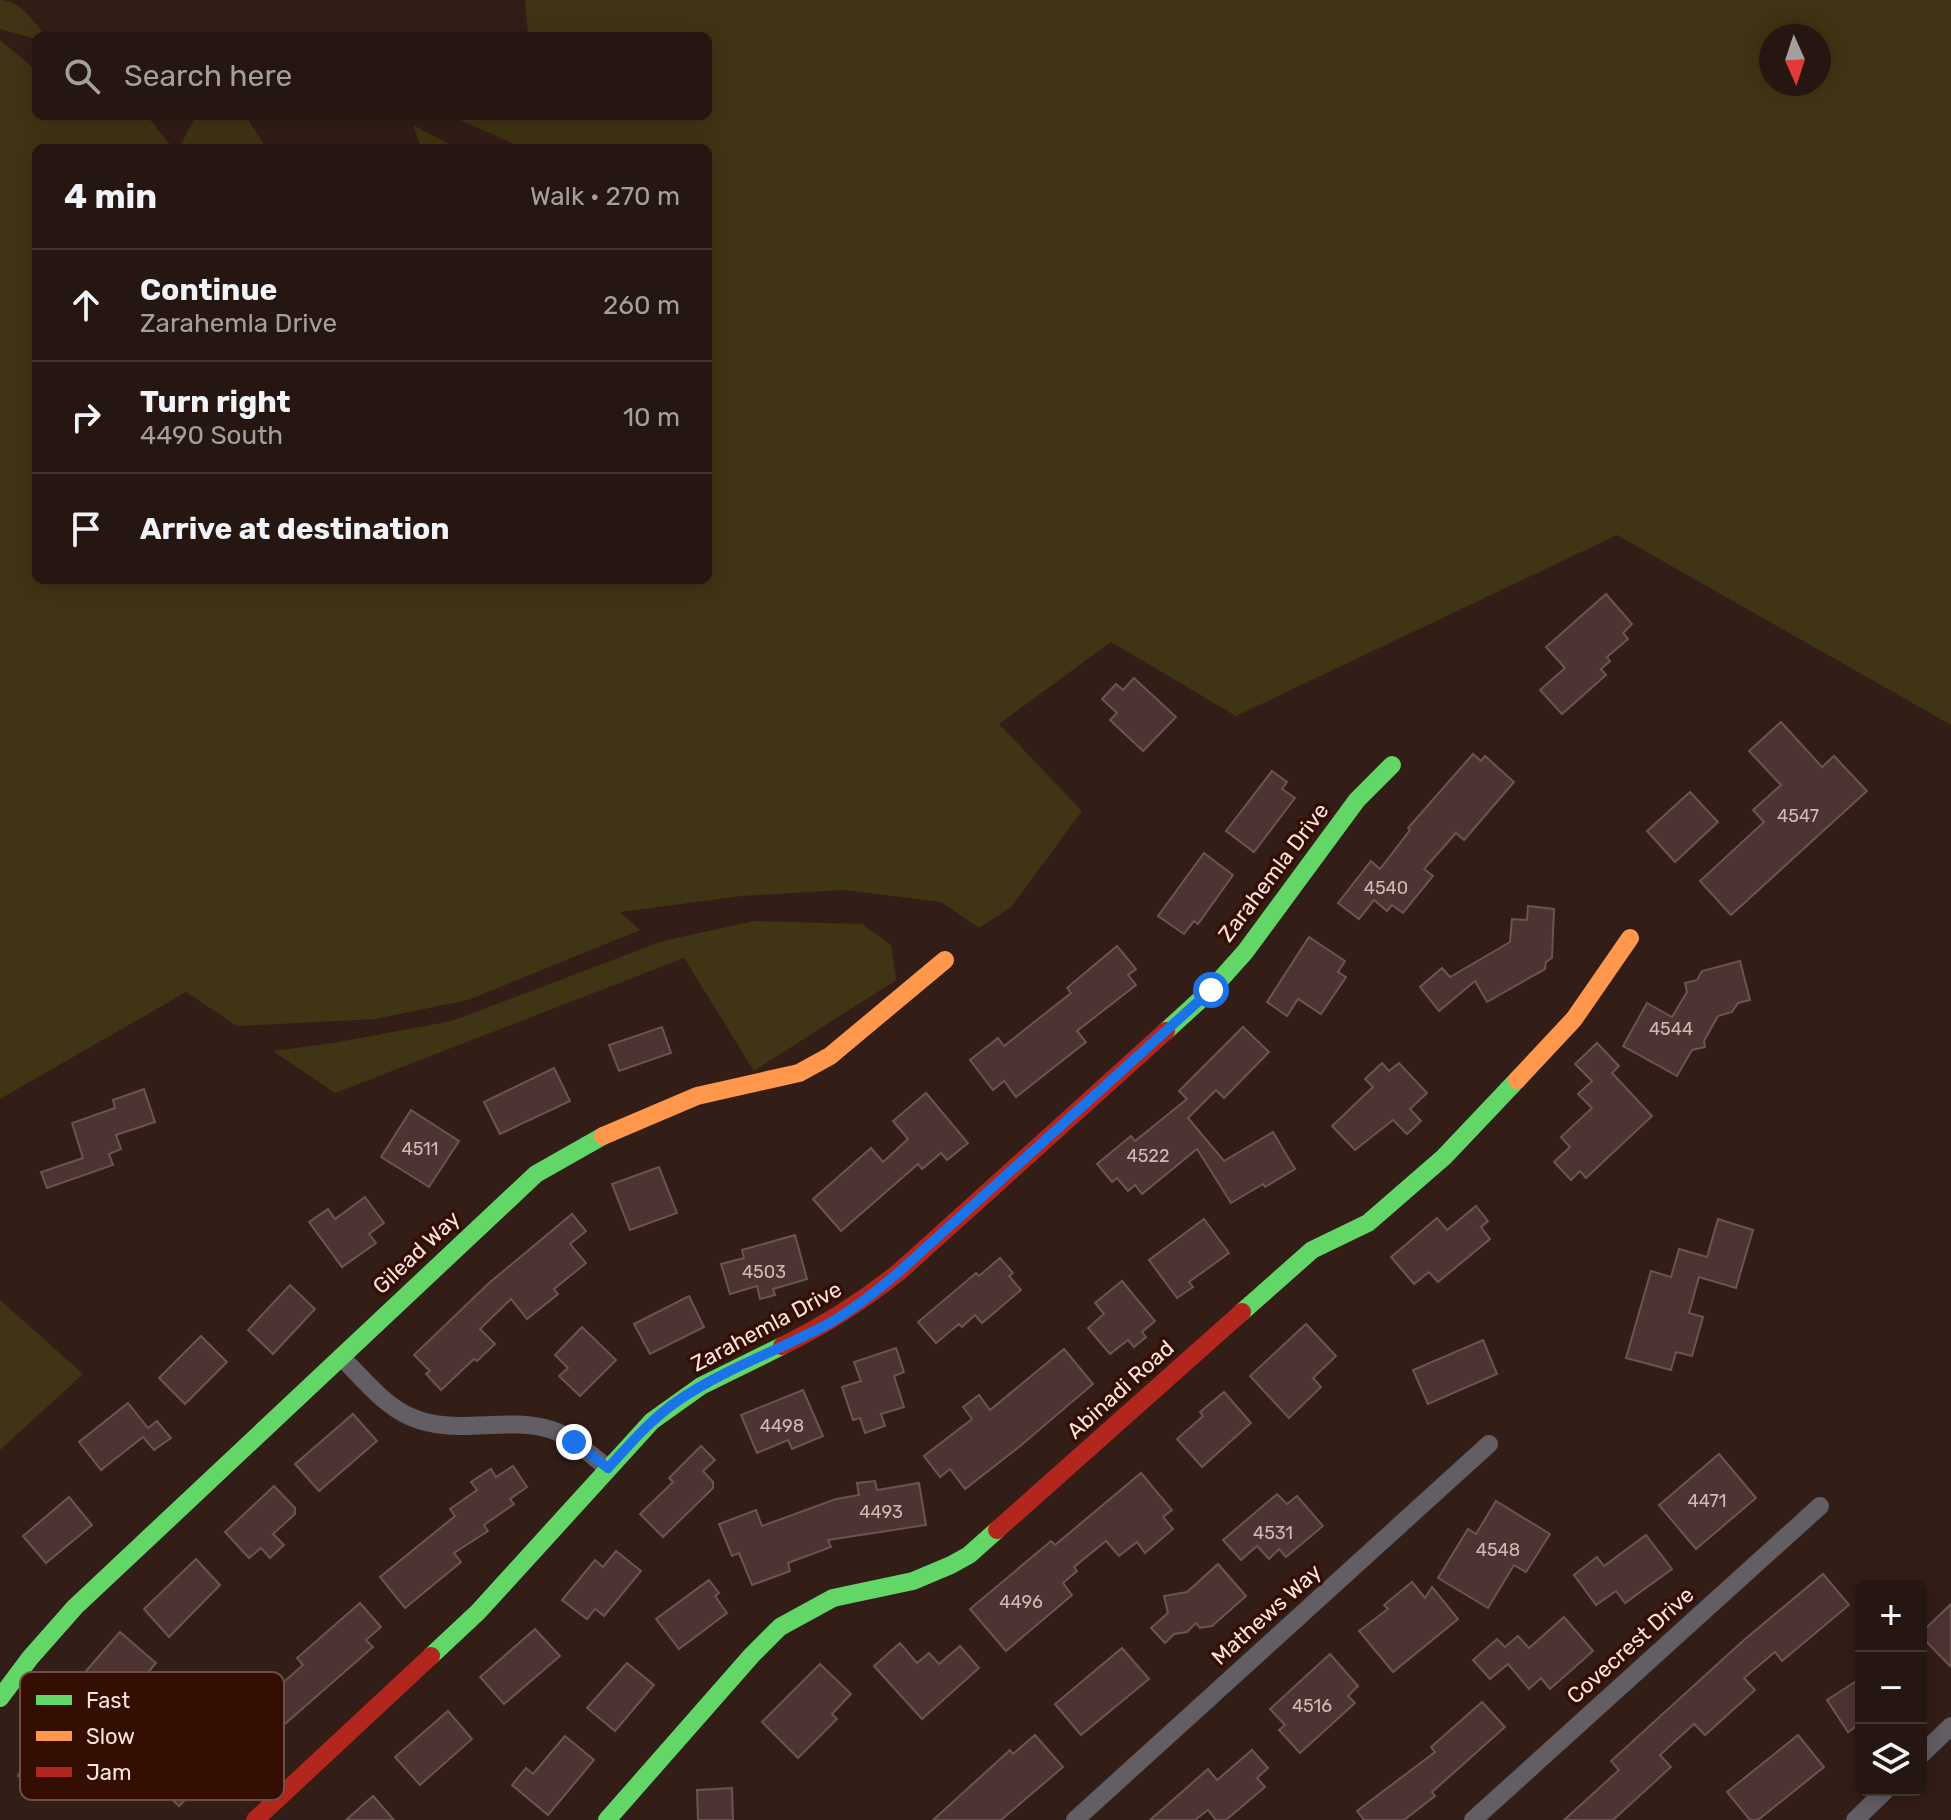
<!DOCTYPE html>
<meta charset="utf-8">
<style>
body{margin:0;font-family:Rubik,sans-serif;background:#32231f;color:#f1f3f6}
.controls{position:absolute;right:24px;bottom:24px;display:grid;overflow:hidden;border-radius:12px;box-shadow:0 4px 20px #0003}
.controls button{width:72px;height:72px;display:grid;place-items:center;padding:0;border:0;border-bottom:2px solid #423531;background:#261611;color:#f1f3f6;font:40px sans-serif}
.compass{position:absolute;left:1759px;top:24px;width:72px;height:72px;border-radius:50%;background:#261611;box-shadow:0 4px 20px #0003;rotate:177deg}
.stop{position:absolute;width:24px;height:24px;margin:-18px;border:6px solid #1a73e8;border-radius:50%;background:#fff}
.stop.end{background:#1a73e8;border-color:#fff;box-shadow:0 2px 8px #0008}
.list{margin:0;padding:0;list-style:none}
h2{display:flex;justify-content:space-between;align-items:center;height:104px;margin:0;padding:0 32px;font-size:34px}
h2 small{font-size:26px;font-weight:400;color:#a49f9f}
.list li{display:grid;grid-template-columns:52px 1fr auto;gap:24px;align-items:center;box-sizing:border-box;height:112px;padding:0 32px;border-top:2px solid #423531}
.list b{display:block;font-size:30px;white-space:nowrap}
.list p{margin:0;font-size:26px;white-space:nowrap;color:#a49f9f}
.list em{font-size:26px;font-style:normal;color:#a49f9f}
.icon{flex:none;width:44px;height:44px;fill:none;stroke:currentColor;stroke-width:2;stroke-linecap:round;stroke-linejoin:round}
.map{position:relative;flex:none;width:1951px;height:1820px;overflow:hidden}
.search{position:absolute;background:#261611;box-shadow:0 4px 20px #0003;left:32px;top:32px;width:680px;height:88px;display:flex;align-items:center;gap:20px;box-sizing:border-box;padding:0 28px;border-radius:12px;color:#a49f9f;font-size:30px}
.panel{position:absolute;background:#261611;box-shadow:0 4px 20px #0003;left:32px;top:144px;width:680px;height:440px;border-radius:12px}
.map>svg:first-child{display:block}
</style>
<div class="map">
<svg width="1951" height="1820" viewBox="0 0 1951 1820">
<rect width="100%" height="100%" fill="#331d17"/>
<g fill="#3f3514" fill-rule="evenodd">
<path d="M0,0C20,0 34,22 46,36H36V39L0,29Z"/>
<path d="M525,0H1951V725L1617,535L1236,716L1111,642L999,724L1082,811L1011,907L979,928L941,902L845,890L742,896L620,912L640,930L468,1000L375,1019L237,1026L186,992L0,1099V40L36,70V116H147L173,148H36V580H708V148H516L512,143L451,116H708V36H528ZM1771,36H1819V84H1771Z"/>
<polygon points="196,116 246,116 266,148 179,148"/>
<polygon points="413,125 457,148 421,148"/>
<polygon points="754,921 862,924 891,945 896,980 754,1071 684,958 335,1093 273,1051 333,1043 452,1021 663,941"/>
<polygon points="0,1300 83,1374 0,1450"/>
</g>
<g fill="#4d3432" stroke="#695552" stroke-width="2">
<polygon points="1606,594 1632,624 1623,633 1628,639 1607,657 1610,661 1601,669 1606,675 1562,714 1540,690 1565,668 1546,647"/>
<polygon points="1134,678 1176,717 1143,751 1110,720 1117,713 1102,699 1116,684 1123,690"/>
<polygon points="1781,722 1822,767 1834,756 1867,791 1731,915 1700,881 1764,822 1753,810 1781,785 1749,751"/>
<polygon points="1473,754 1481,761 1485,756 1514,782 1464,840 1456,833 1424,869 1433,876 1403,913 1392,905 1387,911 1374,900 1359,919 1338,903 1371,861 1380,869 1410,830 1408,828"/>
<polygon points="1272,771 1287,782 1282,789 1295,798 1254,852 1226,831"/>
<polygon points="1690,792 1718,822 1675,862 1647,831"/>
<polygon points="1204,853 1233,875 1198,924 1194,921 1184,934 1158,916"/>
<polygon points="1528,906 1554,909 1552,958 1546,962 1545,969 1487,1002 1475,981 1439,1011 1420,987 1442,968 1450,977 1510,942 1512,919 1527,920"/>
<polygon points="1309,937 1345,961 1338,972 1346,977 1321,1014 1298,999 1287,1016 1267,1002"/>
<polygon points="1117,946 1136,969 1128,975 1136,985 1077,1031 1086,1042 1016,1097 1004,1081 993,1090 970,1060 998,1038 1004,1046 1071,993 1067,988"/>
<polygon points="1740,961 1750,1000 1738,1003 1732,1012 1718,1016 1704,1041 1705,1047 1692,1050 1677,1076 1623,1046 1647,1003 1672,1017 1687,992 1685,983 1697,980 1702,971"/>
<polygon points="662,1027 671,1053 619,1071 609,1045"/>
<polygon points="1243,1027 1269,1052 1224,1098 1216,1090 1188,1118 1224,1161 1273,1132 1295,1169 1265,1187 1263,1184 1231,1203 1197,1149 1142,1194 1135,1185 1128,1191 1117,1178 1112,1182 1097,1164 1131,1136 1135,1141 1187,1099 1179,1091"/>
<polygon points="1597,1043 1619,1066 1612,1073 1652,1116 1586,1178 1580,1171 1571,1180 1554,1162 1570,1147 1561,1137 1592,1108 1578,1094 1592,1081 1575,1064"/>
<polygon points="1382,1063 1389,1071 1399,1063 1427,1093 1410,1109 1421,1121 1407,1134 1393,1120 1355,1150 1332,1126 1373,1087 1365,1079"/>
<polygon points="554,1068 570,1101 500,1134 484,1102"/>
<polygon points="144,1089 155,1122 116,1135 121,1149 109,1154 113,1165 47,1188 41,1172 83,1158 72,1123 115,1108 113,1100"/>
<polygon points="926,1093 968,1143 947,1160 941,1153 922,1169 918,1164 841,1231 813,1199 871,1148 883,1162 908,1139 893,1121"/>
<polygon points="411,1110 459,1141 429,1187 381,1157"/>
<polygon points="659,1167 677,1213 630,1230 612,1184"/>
<polygon points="365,1197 384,1223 369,1234 376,1243 342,1267 309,1222 328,1209 335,1219"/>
<polygon points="1476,1206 1488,1221 1481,1227 1490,1239 1438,1282 1429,1272 1414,1284 1391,1257 1437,1218 1447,1230"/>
<polygon points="572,1214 586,1231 570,1244 586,1263 554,1289 558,1294 527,1319 511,1299 480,1329 495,1344 477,1361 474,1359 441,1390 426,1374 430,1371 414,1355 489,1283"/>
<polygon points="1204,1219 1229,1253 1189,1282 1193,1287 1177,1298 1149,1260"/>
<polygon points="1718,1219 1753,1230 1736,1288 1699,1277 1689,1313 1703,1317 1692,1356 1676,1352 1671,1370 1626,1358 1651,1271 1671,1277 1679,1249 1707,1257"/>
<polygon points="795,1235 807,1279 773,1289 775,1295 760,1299 757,1286 730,1294 721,1264 744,1258 742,1250"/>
<polygon points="1000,1258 1013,1273 1009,1276 1021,1290 982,1323 975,1315 962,1327 959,1324 936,1343 918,1322 976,1273 979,1276"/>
<polygon points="1122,1281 1155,1321 1142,1332 1146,1337 1134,1347 1128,1340 1110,1354 1088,1328 1104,1314 1095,1303"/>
<polygon points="290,1285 315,1309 273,1354 248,1330"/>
<polygon points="689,1296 704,1327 650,1354 634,1324"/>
<polygon points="1306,1324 1336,1356 1313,1378 1321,1387 1289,1418 1250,1376"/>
<polygon points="582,1327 616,1360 580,1396 559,1376 568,1368 555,1355"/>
<polygon points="201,1336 227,1362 185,1404 159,1378"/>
<polygon points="1483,1340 1497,1374 1428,1404 1413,1370"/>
<polygon points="896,1348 904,1372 894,1376 904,1407 881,1414 885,1426 865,1433 860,1418 853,1420 842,1387 861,1381 854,1362"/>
<polygon points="1064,1349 1093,1384 1019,1447 965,1489 950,1469 940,1477 924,1456 972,1419 963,1407 979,1395 990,1410"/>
<polygon points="803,1390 823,1436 792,1449 788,1440 757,1453 741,1415"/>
<polygon points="1224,1392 1251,1423 1202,1467 1177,1439 1203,1416 1200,1412"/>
<polygon points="128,1403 148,1428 157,1421 171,1438 154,1450 143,1437 101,1470 79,1442"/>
<polygon points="353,1414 377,1441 319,1491 295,1464"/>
<polygon points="701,1446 715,1460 703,1471 713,1482 713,1488 663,1537 640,1514 673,1482 669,1478"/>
<polygon points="1719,1454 1756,1498 1696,1549 1659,1505"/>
<polygon points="513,1466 527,1487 510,1499 514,1504 484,1525 488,1531 454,1553 461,1562 405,1608 380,1577 455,1516 450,1509 477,1490 471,1482 491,1469 496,1477"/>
<polygon points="1141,1473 1172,1510 1163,1517 1173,1529 1145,1553 1137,1542 1119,1556 1106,1541 1074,1567 1077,1571 1063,1583 1072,1595 1006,1651 970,1609 1051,1541 1055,1545"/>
<polygon points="875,1481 877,1490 919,1483 926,1525 828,1540 831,1547 788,1563 790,1571 752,1585 739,1553 732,1556 719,1524 756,1510 762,1526 836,1499 859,1495 857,1483"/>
<polygon points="274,1486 295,1508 295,1514 273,1534 284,1545 270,1558 261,1548 249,1558 225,1532"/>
<polygon points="1277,1494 1287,1504 1297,1496 1323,1526 1286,1557 1279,1549 1269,1559 1257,1546 1241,1560 1223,1540"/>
<polygon points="69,1497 92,1525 46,1563 23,1536"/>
<polygon points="1496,1501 1550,1534 1526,1572 1514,1565 1488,1608 1438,1578 1468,1529 1476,1534"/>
<polygon points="1646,1535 1672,1569 1625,1603 1616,1591 1596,1605 1574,1575 1597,1557 1604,1566"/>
<polygon points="616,1551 641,1571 604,1616 595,1609 587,1619 562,1600 595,1560 603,1567"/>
<polygon points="196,1559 220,1585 169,1637 144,1609"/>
<polygon points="1218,1564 1246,1596 1212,1626 1200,1628 1196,1623 1187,1632 1174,1634 1165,1643 1151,1628 1168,1613 1164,1596 1187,1592"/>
<polygon points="1823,1574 1849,1605 1782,1661 1775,1652 1744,1678 1755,1690 1705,1735 1694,1724 1660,1755 1671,1767 1613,1820 1564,1820 1619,1770 1611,1761 1744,1640"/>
<polygon points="709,1580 719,1593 715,1596 727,1613 679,1649 656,1619"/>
<polygon points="1412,1582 1425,1598 1432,1587 1458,1619 1393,1672 1359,1631 1388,1609 1384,1605"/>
<polygon points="360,1603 381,1627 366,1640 373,1647 255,1750 235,1727 245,1717 238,1710 253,1696 260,1703 303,1665 297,1658"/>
<polygon points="1951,1604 1951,1667 1921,1636 1921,1633"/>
<polygon points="1564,1617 1593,1651 1550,1689 1541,1678 1529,1689 1508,1664 1490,1679 1473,1660 1497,1639 1505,1647 1518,1636 1529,1648"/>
<polygon points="535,1629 560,1656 504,1704 480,1677"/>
<polygon points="120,1632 156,1663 121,1703 105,1689 93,1703 73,1686"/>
<polygon points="900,1643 917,1663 929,1653 939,1664 960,1646 979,1668 922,1719 874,1666"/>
<polygon points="1122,1648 1149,1679 1081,1735 1055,1704"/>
<polygon points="1330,1654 1358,1686 1348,1696 1355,1703 1300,1753 1279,1730 1285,1725 1270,1709"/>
<polygon points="627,1663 654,1685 615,1731 587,1708"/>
<polygon points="820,1664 851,1694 832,1714 837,1719 798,1758 762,1722"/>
<polygon points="1861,1678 1861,1723 1848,1732 1827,1700"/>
<polygon points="1482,1702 1505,1727 1432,1792 1435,1796 1404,1820 1364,1820 1357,1811 1435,1752 1431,1747"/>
<polygon points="448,1711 472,1739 420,1785 395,1757"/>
<polygon points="51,1720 80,1737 47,1793 18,1776"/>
<polygon points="1035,1735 1063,1767 1001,1820 933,1820 1010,1750 1013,1754"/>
<polygon points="1798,1735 1824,1767 1758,1820 1750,1820 1727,1792"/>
<polygon points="565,1736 594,1760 548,1815 512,1785 526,1768 533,1774"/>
<polygon points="203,1738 225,1760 179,1806 157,1785"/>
<polygon points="1252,1750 1268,1768 1257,1778 1265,1787 1226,1820 1216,1820 1208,1810 1195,1820 1150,1820 1208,1769 1217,1780"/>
<polygon points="732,1788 733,1820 698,1820 697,1790"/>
<polygon points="373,1796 394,1820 346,1820"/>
</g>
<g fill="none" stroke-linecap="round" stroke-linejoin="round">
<g stroke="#635e64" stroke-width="18">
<path d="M341,1357C362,1377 383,1405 411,1417C456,1437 506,1415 552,1430C573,1437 590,1455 608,1468"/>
<polyline points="1921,1755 1951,1726"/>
<polyline points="1075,1820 1489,1444"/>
<polyline points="1473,1820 1820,1506"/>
<polyline points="1855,1820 1886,1790"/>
</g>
<g stroke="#63d668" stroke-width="18">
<polyline points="1166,1031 1211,990 1245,952 1357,800 1392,765"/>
<polyline points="1242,1312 1312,1250 1368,1223 1444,1157 1517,1080"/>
<polyline points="431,1656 478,1612 652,1421 701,1386 782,1346"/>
<polyline points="0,1698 30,1658 75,1607 536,1174 603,1136"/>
<polyline points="607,1820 752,1655 780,1627 833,1598 913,1581 951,1565 969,1555 997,1530"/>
</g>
<g stroke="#ff974d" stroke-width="18">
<polyline points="1517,1080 1574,1019 1630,938"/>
<polyline points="603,1136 697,1096 799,1073 830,1056 945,960"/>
</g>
<g stroke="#b3261e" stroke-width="18">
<path d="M782,1346C825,1325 863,1301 900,1271L1166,1031"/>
<polyline points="997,1530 1242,1312"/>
<polyline points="255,1820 431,1656"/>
</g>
</g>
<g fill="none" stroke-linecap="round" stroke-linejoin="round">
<path stroke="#1a73e8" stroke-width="10" d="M574,1442L608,1468C630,1444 651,1419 679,1400C725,1369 777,1351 826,1325C853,1310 877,1291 900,1271L1211,990"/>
</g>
<g text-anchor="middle" stroke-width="7" stroke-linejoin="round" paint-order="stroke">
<g font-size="18" fill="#d0b9b4">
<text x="1798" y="822">4547</text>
<text x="1386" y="894">4540</text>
<text x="1671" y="1035">4544</text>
<text x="420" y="1155">4511</text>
<text x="1148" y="1162">4522</text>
<text x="764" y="1278">4503</text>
<text x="782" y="1432">4498</text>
<text x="1707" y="1507">4471</text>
<text x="881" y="1518">4493</text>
<text x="1273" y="1539">4531</text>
<text x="1498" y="1556">4548</text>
<text x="1021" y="1608">4496</text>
<text x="1312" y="1712">4516</text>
</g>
<g font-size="22" fill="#fce5df" stroke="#340d03">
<text transform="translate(1273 872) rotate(-53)" y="8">Zarahemla Drive</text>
<text transform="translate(416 1252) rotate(-43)" y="8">Gilead Way</text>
<text transform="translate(766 1326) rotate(-28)" y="8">Zarahemla Drive</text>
<text transform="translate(1120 1389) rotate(-42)" y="8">Abinadi Road</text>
<text transform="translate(1266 1614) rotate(-42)" y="8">Mathews Way</text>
<text transform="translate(1630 1645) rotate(-42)" y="8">Covecrest Drive</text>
</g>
</g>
<rect x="20" y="1672" width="264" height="128" rx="12" fill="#340d03" stroke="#704e45" stroke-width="2"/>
<rect x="36" y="1695" width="36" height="10" fill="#63d668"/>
<rect x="36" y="1731" width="36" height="10" fill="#ff974d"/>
<rect x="36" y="1767" width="36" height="10" fill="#b3261e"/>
<g font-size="22" fill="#fce5df">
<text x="86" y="1708">Fast</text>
<text x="86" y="1744">Slow</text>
<text x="86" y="1780">Jam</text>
</g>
</svg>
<div class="controls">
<button>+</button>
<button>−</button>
<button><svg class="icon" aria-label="layers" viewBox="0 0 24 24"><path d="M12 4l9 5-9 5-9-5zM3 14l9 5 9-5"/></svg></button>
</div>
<svg class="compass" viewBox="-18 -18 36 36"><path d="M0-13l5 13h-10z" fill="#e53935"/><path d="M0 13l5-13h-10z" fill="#a49f9f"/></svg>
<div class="stop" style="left:1211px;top:990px"></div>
<div class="stop end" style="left:574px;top:1442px"></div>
<div class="search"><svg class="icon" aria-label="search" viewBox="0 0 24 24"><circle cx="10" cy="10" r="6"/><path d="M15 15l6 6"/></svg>Search here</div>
<section class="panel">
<h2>4 min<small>Walk · 270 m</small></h2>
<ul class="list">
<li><svg class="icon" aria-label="ahead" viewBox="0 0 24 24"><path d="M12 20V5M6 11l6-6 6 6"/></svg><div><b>Continue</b><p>Zarahemla Drive</p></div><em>260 m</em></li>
<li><svg class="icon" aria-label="right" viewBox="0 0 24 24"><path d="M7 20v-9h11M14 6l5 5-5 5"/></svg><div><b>Turn right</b><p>4490 South</p></div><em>10 m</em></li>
<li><svg class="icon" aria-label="arrive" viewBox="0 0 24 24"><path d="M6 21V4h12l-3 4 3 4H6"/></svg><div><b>Arrive at destination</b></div></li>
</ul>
</section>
</div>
